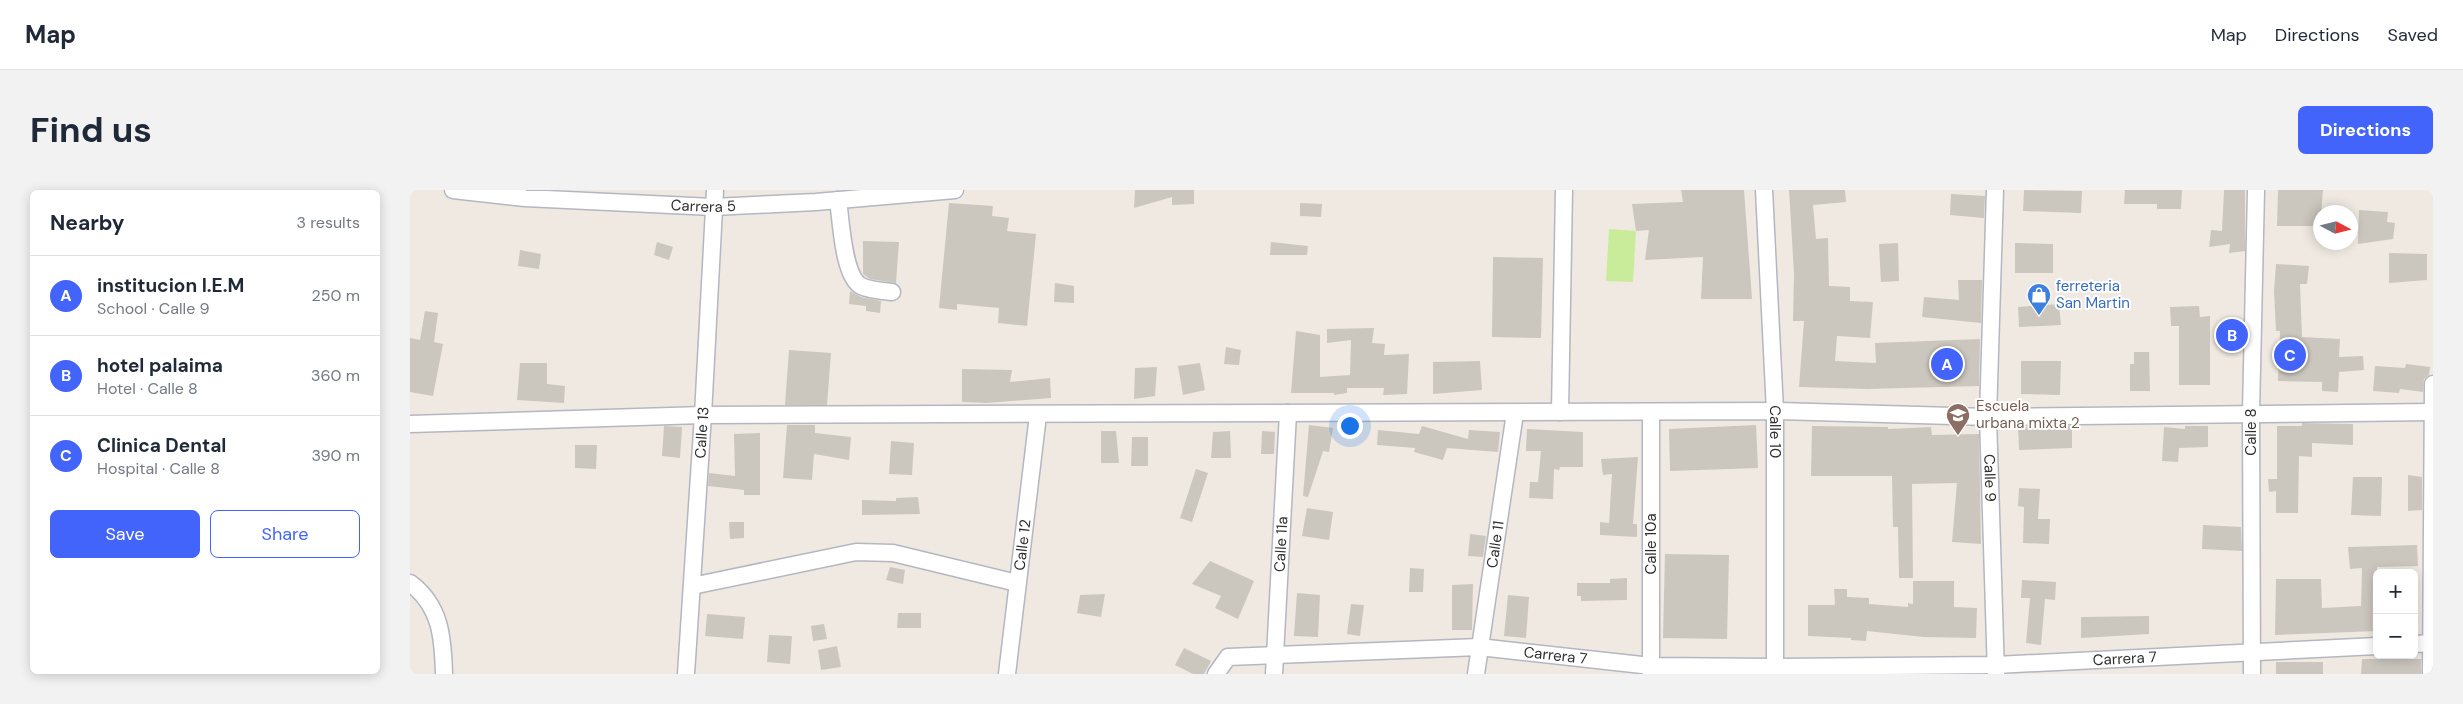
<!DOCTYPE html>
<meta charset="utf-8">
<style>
body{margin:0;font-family:"DM Sans",sans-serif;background:#f2f2f3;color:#1f2937}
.controls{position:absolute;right:15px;bottom:15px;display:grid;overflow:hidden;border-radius:8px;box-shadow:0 2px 12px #0003}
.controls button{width:45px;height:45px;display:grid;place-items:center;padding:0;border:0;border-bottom:1px solid #e0e1e3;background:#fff;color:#1f2937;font:25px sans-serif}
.compass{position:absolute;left:1903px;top:15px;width:45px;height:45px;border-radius:50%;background:#fff;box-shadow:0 2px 12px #0003;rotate:97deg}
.you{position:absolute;left:939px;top:235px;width:18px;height:18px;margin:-12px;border:4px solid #fff;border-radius:50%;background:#1a73e8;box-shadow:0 0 0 8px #1a73e833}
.badge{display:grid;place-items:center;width:32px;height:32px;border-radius:50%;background:#4264fb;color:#fff;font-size:16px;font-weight:700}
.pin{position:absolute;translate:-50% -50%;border:2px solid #fff;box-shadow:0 1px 5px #0006}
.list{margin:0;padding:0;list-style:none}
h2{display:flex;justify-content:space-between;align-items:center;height:65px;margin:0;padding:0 20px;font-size:21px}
h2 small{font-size:16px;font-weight:400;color:#747a83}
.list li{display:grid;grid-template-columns:32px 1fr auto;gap:15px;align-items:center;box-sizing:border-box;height:80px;padding:0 20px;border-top:1px solid #e0e1e3}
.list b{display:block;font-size:19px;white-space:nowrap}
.list p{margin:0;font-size:16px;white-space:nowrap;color:#747a83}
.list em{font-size:16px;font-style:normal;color:#747a83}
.actions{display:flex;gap:10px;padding:15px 20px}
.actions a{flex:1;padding:11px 0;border:1px solid #4264fb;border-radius:8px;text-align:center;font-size:18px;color:#4264fb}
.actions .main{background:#4264fb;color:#fff}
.map{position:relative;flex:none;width:2023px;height:484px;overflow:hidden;border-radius:8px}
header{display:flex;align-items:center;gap:30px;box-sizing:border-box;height:70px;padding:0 25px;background:#fff;border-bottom:1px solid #e0e1e3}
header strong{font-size:24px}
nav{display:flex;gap:28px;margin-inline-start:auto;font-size:18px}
.intro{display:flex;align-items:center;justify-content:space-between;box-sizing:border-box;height:120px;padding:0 30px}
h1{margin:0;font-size:35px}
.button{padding:12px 22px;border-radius:8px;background:#4264fb;color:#fff;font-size:18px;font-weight:700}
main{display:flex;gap:30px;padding:0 30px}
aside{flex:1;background:#fff;border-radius:8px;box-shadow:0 2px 12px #0003}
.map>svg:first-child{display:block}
</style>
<header>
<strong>Map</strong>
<nav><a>Map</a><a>Directions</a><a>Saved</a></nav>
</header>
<div class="intro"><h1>Find us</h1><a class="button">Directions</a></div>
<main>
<aside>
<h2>Nearby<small>3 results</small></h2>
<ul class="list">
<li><span class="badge">A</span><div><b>institucion I.E.M</b><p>School · Calle 9</p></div><em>250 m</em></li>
<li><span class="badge">B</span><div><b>hotel palaima</b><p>Hotel · Calle 8</p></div><em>360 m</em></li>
<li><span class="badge">C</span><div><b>Clinica Dental</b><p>Hospital · Calle 8</p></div><em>390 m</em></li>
</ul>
<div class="actions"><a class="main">Save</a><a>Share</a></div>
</aside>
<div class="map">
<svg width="2023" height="484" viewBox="0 0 2023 484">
<rect width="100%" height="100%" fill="#efe9e1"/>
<polygon fill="#c9ec9a" points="1199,39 1226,41 1223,92 1196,91"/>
<g fill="#cbc7bf">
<polygon points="725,0 784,0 784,14 762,15 762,7 724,18"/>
<polygon points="1271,0 1334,0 1342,109 1291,109 1293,67 1235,70 1239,40 1226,41 1222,14 1273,12"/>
<polygon points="1379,0 1435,0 1436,12 1403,15 1406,49 1418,48 1419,96 1440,97 1440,111 1463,112 1460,148 1427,146 1425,171 1466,173 1465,153 1570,149 1569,196 1458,199 1389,197 1394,131 1383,131 1384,83"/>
<polygon points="1614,0 1672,1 1671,23 1613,21"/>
<polygon points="1715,0 1772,0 1771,19 1747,19 1747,14 1714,14"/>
<polygon points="1814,0 1835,0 1835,61 1819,63 1820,54 1799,57 1801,40 1812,41"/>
<polygon points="1868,0 1913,0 1910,36 1867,36"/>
<polygon points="1541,4 1575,6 1574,28 1540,25"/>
<polygon points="539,13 583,16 582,26 599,28 597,41 626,44 617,136 588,133 589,118 547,114 547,120 529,118"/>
<polygon points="890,13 912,14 911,27 890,26"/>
<polygon points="1949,20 1978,22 1977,32 1985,33 1983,49 1948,54"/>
<polygon points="453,51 489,52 486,93 460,89 453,84"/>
<polygon points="247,52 263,57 259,70 244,65"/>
<polygon points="861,52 898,56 897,65 860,65"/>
<polygon points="1488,53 1489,91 1471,92 1469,54"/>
<polygon points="1605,53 1643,54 1643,83 1605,83"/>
<polygon points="110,60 131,64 129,79 108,76"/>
<polygon points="1979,63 2017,64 2017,90 1979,93"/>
<polygon points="1083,67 1133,68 1131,148 1082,147"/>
<polygon points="1866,74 1899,76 1897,94 1890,94 1892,147 1930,149 1929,167 1953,166 1954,180 1929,182 1928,202 1912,201 1912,192 1868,191 1870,141 1866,141 1864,101"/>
<polygon points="1548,90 1572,90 1571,133 1512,127 1514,107 1549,110"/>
<polygon points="645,93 664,96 664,113 644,112"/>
<polygon points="440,101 451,107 471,111 470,123 456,121 456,116 439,114"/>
<polygon points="1649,114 1651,135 1609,137 1608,117"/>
<polygon points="1789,116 1790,127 1800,126 1800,195 1769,195 1769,136 1761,136 1760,117"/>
<polygon points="15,121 28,123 24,152 33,154 23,206 0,202 0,148 10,150"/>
<polygon points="964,138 962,153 975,154 974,165 999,164 997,204 973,205 974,198 937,198 937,203 924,205 924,203 881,203 886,141 910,145 910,187 940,185 941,150 917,153 917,139"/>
<polygon points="816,157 831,160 829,175 814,174"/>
<polygon points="379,160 421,163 417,215 375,215"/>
<polygon points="1724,162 1739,162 1740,201 1720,201 1720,174 1724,174"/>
<polygon points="1070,171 1072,200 1023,204 1023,172"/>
<polygon points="1611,171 1651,171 1650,205 1611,204"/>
<polygon points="110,173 137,173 137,194 155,196 154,213 107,210"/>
<polygon points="790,173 795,200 773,205 768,176"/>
<polygon points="1996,174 2020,177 2019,185 2014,189 2013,202 1990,199 1989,203 1963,201 1965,176 1995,178"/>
<polygon points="747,177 745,206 724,209 725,178"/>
<polygon points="552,179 602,180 600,192 640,188 641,208 577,213 552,212"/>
<polygon points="1892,233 1943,234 1943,255 1902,253 1902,267 1889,266 1888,323 1866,323 1866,301 1859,302 1858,289 1867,289 1867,236 1892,236"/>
<polygon points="377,235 405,235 405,243 441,247 439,270 404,264 402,290 373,288"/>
<polygon points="899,235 923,238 919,262 913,261 898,307 893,306"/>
<polygon points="1346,235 1348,278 1260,281 1259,239"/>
<polygon points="254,236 272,237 270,268 252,266"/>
<polygon points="1012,236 1058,249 1059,240 1090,242 1088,262 1037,258 1033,270 1004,262 1005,258 967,255 968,240 1009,244"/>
<polygon points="1402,236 1478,237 1478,239 1521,237 1522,245 1569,244 1571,354 1542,352 1547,293 1502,294 1503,388 1489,388 1488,337 1483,337 1482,286 1401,286"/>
<polygon points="1662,236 1662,258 1609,260 1608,237"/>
<polygon points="1775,236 1798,236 1798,257 1769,258 1768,272 1752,271 1754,237 1775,239"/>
<polygon points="1117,239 1173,242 1173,277 1150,277 1149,280 1144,279 1143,309 1119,308 1120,292 1128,292 1131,261 1116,261"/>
<polygon points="691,241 706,241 709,273 691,273"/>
<polygon points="820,241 821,268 801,268 803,242"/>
<polygon points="852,241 865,242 864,264 851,264"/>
<polygon points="350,243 350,305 334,305 334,300 298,296 299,283 325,286 324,244"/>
<polygon points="722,247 738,247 738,276 721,276"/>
<polygon points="481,251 504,253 502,285 479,284"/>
<polygon points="165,255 187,255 186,279 165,278"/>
<polygon points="1228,267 1223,334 1227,334 1227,347 1190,345 1190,332 1199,333 1202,284 1193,285 1191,269"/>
<polygon points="786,279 798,283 782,332 770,328"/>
<polygon points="1998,285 2012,287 2012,320 1998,321"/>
<polygon points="1943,287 1972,287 1971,326 1941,325"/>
<polygon points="1609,298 1630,299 1628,329 1640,329 1639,354 1613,353 1614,317 1608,316"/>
<polygon points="508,307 510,324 452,325 452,310 486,311 486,308"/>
<polygon points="897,318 923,322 919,350 892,346"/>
<polygon points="319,332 334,332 334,348 320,349"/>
<polygon points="1793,335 1831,337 1832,361 1792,359"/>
<polygon points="1060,344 1076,346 1073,367 1058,366"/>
<polygon points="2007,355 2008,376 1967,377 1967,441 1865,445 1866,389 1911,389 1912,418 1951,416 1952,378 1940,379 1938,357"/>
<polygon points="1255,364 1319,365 1317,449 1253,448"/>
<polygon points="800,371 844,391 828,429 805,418 811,406 782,394"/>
<polygon points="480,377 495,380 493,394 476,390"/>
<polygon points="1000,378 1014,379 1013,402 999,402"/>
<polygon points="1217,388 1217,410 1171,411 1171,406 1167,406 1167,393 1200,393 1200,389"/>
<polygon points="1612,390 1646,392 1645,410 1635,409 1631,455 1616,453 1620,408 1611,408"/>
<polygon points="1503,391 1544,391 1544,417 1567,418 1566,448 1514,447 1457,441 1456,451 1441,450 1441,448 1398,446 1398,415 1425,415 1424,399 1437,399 1437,407 1459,408 1459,414 1498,417 1498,413 1503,414"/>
<polygon points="1063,394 1062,440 1042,440 1042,395"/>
<polygon points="887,403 910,405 908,447 884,446"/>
<polygon points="695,404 691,427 667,423 670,405"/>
<polygon points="1098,405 1119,407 1116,448 1094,446"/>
<polygon points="941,414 954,415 950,446 937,444"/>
<polygon points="488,423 511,423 511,438 487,438"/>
<polygon points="297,424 335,427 333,449 295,446"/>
<polygon points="1739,426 1739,444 1671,448 1671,427"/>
<polygon points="414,434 417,449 403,451 401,436"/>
<polygon points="359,445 382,446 380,474 357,472"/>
<polygon points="427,456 431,477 411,480 408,460"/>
<polygon points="774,458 801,471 794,484 783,484 765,475"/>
<polygon points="1952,469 2011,469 2011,484 1951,484"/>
<rect x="1866" y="472" width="47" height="12"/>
</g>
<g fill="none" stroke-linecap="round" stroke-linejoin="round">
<g stroke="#b4b7c1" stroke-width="19">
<g id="street">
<path id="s1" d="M43,0L115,8L303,17L406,12L545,0"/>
<path id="s2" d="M1354,0L1365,221V484"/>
<path id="s3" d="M1585,0L1578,227L1586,484"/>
<path d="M428,10C431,30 433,86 451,96C459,100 472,101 482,102"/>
<polyline points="1150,222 1154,0"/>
<polyline points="1241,223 1241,484"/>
<polyline points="0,234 293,225 1365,221 1578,227 2023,222"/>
<path d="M0,393C31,416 33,448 34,484"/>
<polyline points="282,396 446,362 483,363 607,393"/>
<polyline points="2004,454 2023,453"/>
<path id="s4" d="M276,484L293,225L305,0"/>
<path id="s5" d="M597,484L628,225"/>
<path id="s6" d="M806,484L818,467L1069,457L1241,476L1365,477L1586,475L1967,456"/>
<path id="s7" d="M864,484L878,223"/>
<path id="s8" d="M1066,484L1105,223"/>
<polyline points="1842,484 1841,222 1846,0"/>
<polyline points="2021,484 2023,194"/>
</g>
</g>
<use href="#street" stroke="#fff" stroke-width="16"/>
</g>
<defs>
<g id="shop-pin" transform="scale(1.25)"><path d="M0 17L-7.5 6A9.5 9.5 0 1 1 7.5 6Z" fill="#3f7fe0" stroke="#fff"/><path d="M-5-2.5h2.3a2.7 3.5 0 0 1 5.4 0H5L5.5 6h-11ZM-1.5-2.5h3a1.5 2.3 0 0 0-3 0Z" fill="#fff"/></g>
<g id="school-pin" transform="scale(1.25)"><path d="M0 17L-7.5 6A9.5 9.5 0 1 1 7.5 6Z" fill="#8d6e63" stroke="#fff"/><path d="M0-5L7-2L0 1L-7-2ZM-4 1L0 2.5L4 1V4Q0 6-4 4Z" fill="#fff"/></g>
</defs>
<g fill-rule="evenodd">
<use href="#shop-pin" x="1629" y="105"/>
<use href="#school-pin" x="1548" y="225"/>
</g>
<g text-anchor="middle" stroke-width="4" stroke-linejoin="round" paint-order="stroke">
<g font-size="15" fill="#2e2e2e" stroke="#fff">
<text dy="5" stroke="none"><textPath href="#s1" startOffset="251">Carrera 5</textPath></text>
<text dy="5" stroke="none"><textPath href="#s4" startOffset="242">Calle 13</textPath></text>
<text dy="5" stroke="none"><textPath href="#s2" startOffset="242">Calle 10</textPath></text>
<text transform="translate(1841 242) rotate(-90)" y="5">Calle 8</text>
<text dy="5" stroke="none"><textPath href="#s3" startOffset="288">Calle 9</textPath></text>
<text dy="5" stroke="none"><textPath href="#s7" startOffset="130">Calle 11a</textPath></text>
<text dy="5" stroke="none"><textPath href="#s8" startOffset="131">Calle 11</textPath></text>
<text transform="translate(1241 354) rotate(-90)" y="5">Calle 10a</text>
<text dy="5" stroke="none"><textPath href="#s5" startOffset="130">Calle 12</textPath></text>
<text dy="5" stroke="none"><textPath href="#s6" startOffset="349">Carrera 7</textPath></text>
<text dy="5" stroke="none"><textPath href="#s6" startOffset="919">Carrera 7</textPath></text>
</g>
<g font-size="15" fill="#366cbe" stroke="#fff" text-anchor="start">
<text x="1646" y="101">ferreteria<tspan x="1646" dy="17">San Martin</tspan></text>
</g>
<g font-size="15" fill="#785e54" stroke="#fff" text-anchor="start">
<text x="1566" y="221">Escuela<tspan x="1566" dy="17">urbana mixta 2</tspan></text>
</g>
</g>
</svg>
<div class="controls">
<button>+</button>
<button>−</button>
</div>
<svg class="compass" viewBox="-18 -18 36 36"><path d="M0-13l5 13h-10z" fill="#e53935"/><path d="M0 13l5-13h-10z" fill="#747a83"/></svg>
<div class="you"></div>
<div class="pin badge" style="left:1537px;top:174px">A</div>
<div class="pin badge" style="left:1822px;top:145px">B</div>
<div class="pin badge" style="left:1880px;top:165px">C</div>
</div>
</main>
